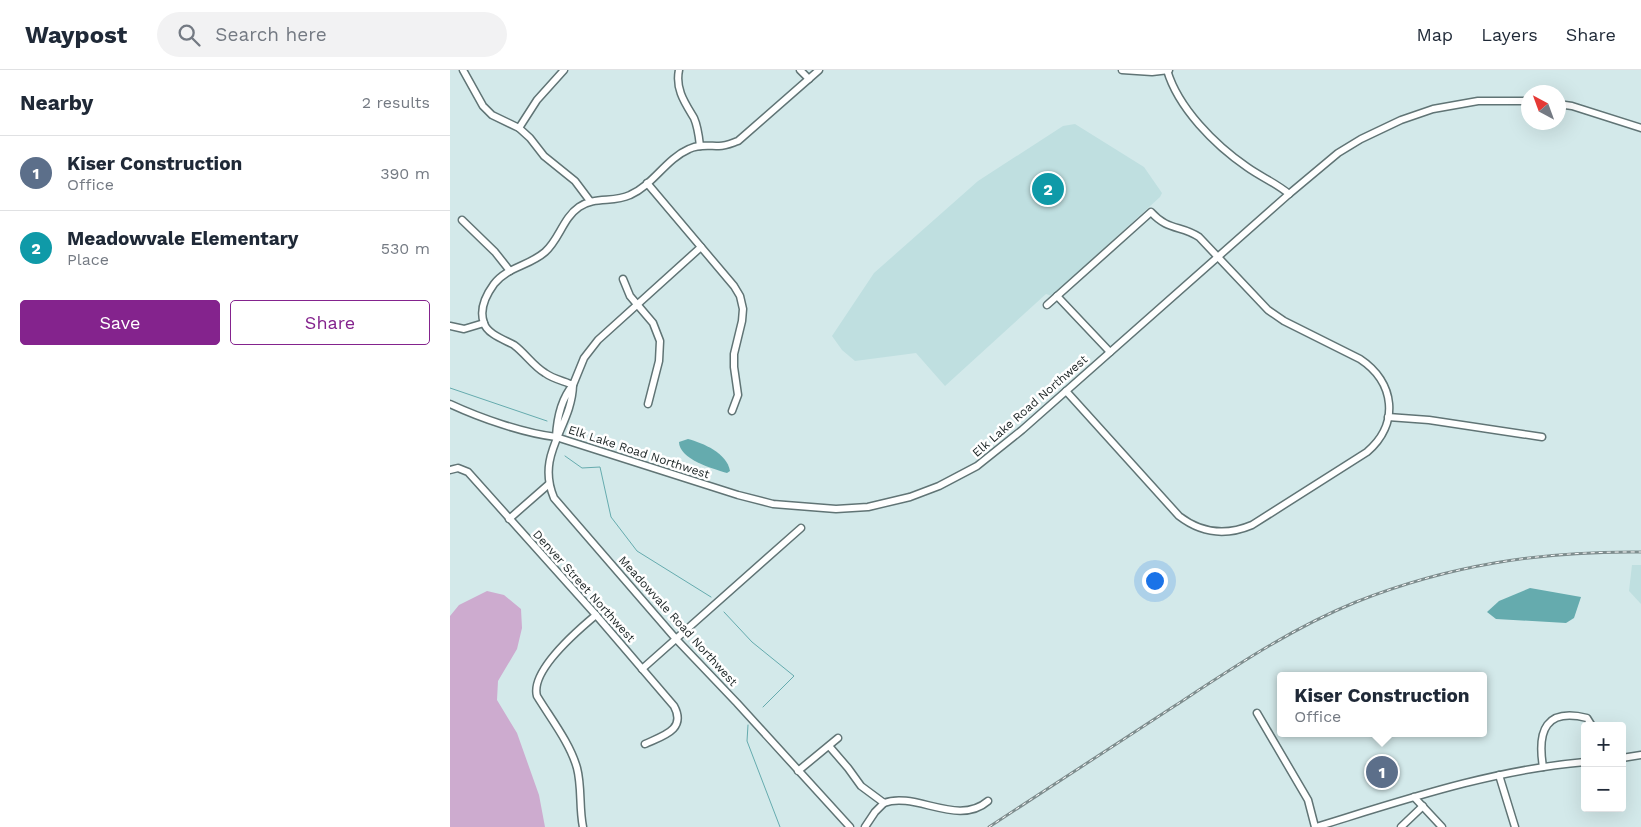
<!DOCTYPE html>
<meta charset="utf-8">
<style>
body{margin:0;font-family:"Work Sans",sans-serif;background:#f2f2f3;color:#1f2937}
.controls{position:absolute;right:15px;bottom:15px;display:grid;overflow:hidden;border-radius:5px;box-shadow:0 5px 20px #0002}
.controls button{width:45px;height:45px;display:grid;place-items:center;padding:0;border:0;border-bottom:1px solid #e0e1e3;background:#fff;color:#1f2937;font:25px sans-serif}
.compass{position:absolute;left:1071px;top:15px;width:45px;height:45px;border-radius:50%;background:#fff;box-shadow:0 5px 20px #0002;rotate:319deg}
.you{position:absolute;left:704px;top:510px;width:18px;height:18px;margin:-12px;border:4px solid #fff;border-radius:50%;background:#1a73e8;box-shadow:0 0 0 8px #1a73e833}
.badge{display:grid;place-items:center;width:32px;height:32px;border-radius:50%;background:#84238d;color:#fff;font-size:16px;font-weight:700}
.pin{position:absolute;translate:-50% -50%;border:2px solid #fff;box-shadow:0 1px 5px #0006}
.popup{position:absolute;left:827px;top:602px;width:210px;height:65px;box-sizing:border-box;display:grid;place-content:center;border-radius:5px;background:#fff;filter:drop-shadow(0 1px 4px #0005);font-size:16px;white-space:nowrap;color:#747a83}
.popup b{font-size:19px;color:#1f2937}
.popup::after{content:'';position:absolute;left:50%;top:100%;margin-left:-10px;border:10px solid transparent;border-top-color:#fff}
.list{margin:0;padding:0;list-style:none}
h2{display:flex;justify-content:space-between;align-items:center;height:65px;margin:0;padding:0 20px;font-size:21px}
h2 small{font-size:16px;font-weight:400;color:#747a83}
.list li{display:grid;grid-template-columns:32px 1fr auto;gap:15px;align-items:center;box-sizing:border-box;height:75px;padding:0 20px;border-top:1px solid #e0e1e3}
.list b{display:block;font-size:19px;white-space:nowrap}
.list p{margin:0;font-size:16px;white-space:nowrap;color:#747a83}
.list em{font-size:16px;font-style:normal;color:#747a83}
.actions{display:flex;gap:10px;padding:15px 20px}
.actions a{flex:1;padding:11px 0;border:1px solid #84238d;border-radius:5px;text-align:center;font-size:18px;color:#84238d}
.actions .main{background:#84238d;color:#fff}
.icon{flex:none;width:28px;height:28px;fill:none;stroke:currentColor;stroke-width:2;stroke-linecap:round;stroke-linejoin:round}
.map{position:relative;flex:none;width:1191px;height:757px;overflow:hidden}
header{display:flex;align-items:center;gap:30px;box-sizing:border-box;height:70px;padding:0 25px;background:#fff;border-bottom:1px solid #e0e1e3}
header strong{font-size:24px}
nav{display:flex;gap:28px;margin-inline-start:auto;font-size:18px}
.search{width:350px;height:45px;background:#f2f2f3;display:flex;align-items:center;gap:12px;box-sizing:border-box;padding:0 18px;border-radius:28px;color:#747a83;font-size:19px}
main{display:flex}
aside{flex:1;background:#fff}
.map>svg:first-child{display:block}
</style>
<header>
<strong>Waypost</strong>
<div class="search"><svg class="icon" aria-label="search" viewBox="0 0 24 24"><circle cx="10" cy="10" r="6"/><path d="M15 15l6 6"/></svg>Search here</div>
<nav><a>Map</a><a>Layers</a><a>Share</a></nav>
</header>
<main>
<aside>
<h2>Nearby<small>2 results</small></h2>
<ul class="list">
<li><span class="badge" style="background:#5c6f8a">1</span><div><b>Kiser Construction</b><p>Office</p></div><em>390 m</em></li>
<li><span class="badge" style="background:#0f9aa8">2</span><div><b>Meadowvale Elementary</b><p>Place</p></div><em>530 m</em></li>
</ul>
<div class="actions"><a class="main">Save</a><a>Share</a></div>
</aside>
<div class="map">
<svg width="1191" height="757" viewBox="0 0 1191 757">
<rect width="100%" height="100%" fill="#d3e9ea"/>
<g fill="#bfdfe0">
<polygon points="625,54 694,97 712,123 710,127 602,226 596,224 495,316 466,283 405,291 392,280 382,266 424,203 528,111 613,56"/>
<polygon points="1182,495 1191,495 1191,534 1179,521"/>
</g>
<polygon fill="#cdabcf" points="37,521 54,525 71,539 72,558 67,579 48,611 47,630 67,663 89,725 95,757 0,757 0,546 9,535"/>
<g fill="#65abae">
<path d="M238,369C253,373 277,383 280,401L277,403C263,399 229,389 229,372Z"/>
<polygon points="1080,518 1131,527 1124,548 1116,553 1046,549 1037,542 1049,531"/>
</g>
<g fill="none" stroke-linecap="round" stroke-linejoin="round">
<g stroke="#65abae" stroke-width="1">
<polyline points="0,318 97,351"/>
<polyline points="115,386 132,398 150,397 161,447 187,481 261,527"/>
<polyline points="274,542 302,572 344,606 313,637"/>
<polyline points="298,655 297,671 330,757"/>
</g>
<g stroke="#607475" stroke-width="9">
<g id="minor">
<polyline points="13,0 33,36 42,45 69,58 80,68 94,86 125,111 140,131"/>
<path d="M229,0C225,19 235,33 244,48C248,57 249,67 250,76"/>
<polyline points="350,0 359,9"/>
<polyline points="672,0 702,2 719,0"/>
<path d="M717,0C728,38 765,75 797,97C811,107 826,113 839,124"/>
<polyline points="1108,34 1122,36 1191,58"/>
<polyline points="69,58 87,30 114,0"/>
<polyline points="197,113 284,216 290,226 293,239 292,251 284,284 284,297 288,325 282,341"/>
<polyline points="12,150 45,182 60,201"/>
<path d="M251,177L148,270L134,288L123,315C114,311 103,309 95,303C83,296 75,283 64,275C55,270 37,264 34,253C29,240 36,225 44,214C57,197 79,196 95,182C109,170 113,148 129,137C145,126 163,133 180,125C203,115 216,89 239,79C249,74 259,76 269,76C276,76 282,73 288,71L369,0"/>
<polyline points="173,209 180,226 203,253 210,271 209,291 198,334"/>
<polyline points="607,226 660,282"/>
<path d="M597,235L701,142C718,161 731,155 749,167L818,240L834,251L910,289C945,312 950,354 917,382L802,455C776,466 751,463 729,446L616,321"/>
<polyline points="0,256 14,259 34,253"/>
<path d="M0,334C30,348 73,363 106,367L288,425L323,434L386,439L418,437L460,427L489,416L527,396L572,360L839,124L888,83L911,69L951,50L983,39L1028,31H1078"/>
<polyline points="938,347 979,350 1092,367"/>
<path d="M106,367C107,349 111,329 123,315C122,357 85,383 104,428L226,569L287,633L400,757"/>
<path d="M0,400L8,398L18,402L146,545L224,636C237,660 212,666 195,674"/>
<polyline points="59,449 99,414"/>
<polyline points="192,599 351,458"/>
<polyline points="807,643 858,730 865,757"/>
<path d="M379,676L398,698L411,716L434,733C465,721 508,757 538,731"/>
<polyline points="1172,688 1191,685"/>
<path d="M1093,697C1087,660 1096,638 1137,648L1142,656"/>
<polyline points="348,701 388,668"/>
<polyline points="1049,705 1065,757"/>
<polyline points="964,727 992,757"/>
<path d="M133,757C129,738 132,717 127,698C120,673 101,649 87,626C80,601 128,560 146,545"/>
<polyline points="415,757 425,742 434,733"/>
<path d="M866,757C954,730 1042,700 1135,692"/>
<polyline points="951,757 973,736"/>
</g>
</g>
<use href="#minor" stroke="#fff" stroke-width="6"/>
<g stroke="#7e8d8e" stroke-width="3">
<path id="rail" d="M539,757C601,716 664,676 726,635C784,597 842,558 906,532C999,495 1091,481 1191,482"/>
</g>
<use href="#rail" stroke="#fff" stroke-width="1" stroke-dasharray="4" stroke-linecap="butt"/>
</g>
<g text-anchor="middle" stroke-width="5" stroke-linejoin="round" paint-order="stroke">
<g font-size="12" fill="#212a2a" stroke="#fff">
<text transform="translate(580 336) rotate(-41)" y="4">Elk Lake Road Northwest</text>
<text transform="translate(189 382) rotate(18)" y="4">Elk Lake Road Northwest</text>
<text transform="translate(134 516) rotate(48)" y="4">Denver Street Northwest</text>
<text transform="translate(228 551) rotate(48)" y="4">Meadowvale Road Northwest</text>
</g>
</g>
</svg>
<div class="controls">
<button>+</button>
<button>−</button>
</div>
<svg class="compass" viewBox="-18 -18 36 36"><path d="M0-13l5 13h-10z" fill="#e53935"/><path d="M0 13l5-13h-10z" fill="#747a83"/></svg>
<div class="you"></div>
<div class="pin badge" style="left:932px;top:702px;background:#5c6f8a">1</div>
<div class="popup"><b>Kiser Construction</b>Office</div>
<div class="pin badge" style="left:598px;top:119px;background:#0f9aa8">2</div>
</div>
</main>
